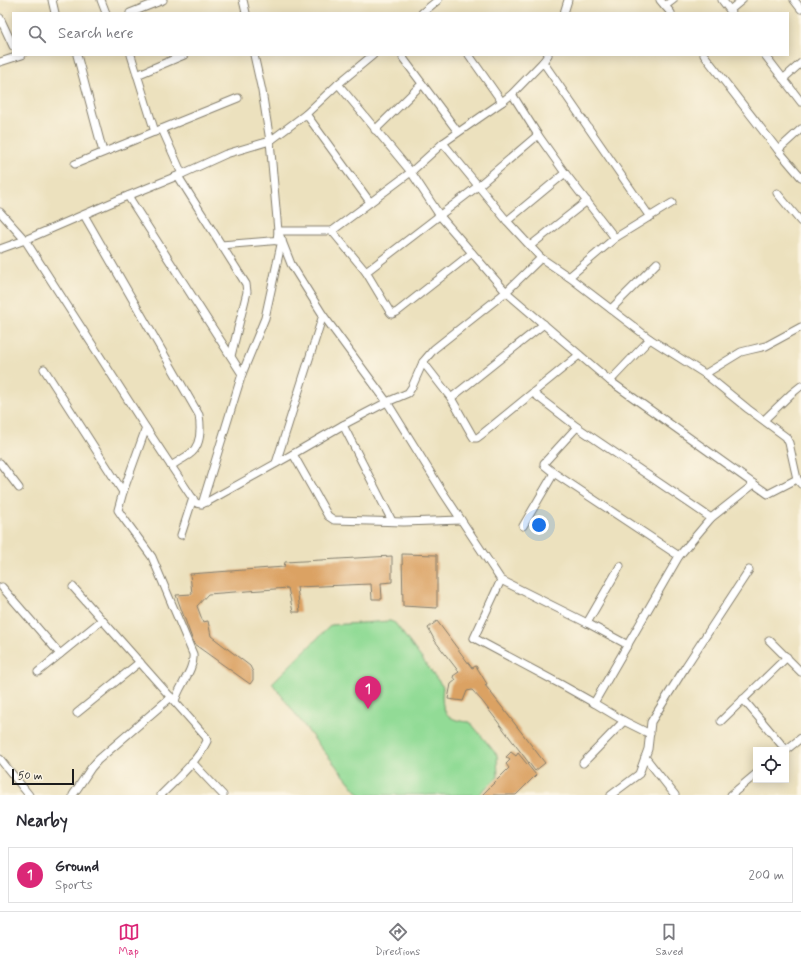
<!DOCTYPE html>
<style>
body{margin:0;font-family:Mynerve,sans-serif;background:#f7f7f7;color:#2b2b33}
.controls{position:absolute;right:12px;bottom:12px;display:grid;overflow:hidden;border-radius:0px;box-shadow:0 2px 10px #0003}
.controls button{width:36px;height:36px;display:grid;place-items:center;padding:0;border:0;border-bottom:1px solid #e1e1e2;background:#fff;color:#2b2b33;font:20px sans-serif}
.scale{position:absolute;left:12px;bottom:10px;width:62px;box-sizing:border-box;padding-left:4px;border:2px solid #1c1c1c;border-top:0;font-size:11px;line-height:14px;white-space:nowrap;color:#1c1c1c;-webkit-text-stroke:3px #fcf5e5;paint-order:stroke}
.you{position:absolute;left:539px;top:525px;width:14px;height:14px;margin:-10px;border:3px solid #fff;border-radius:50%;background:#1a73e8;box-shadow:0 0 0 6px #1a73e833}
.badge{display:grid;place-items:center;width:26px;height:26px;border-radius:50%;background:#db2777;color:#fff;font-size:13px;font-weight:700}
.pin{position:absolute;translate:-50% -33px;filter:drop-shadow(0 1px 2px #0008)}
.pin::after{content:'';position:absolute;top:21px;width:14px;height:12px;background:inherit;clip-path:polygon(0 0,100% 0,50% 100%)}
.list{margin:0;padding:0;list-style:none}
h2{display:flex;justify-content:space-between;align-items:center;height:52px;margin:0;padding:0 16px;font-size:17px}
h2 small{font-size:13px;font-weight:400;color:#7c7c81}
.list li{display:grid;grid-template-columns:26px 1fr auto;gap:12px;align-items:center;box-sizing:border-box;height:56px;margin:0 8px 8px;padding:0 8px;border:1px solid #e1e1e2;border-radius:0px}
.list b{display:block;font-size:15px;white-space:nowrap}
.list p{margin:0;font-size:13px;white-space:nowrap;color:#7c7c81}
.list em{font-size:13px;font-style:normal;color:#7c7c81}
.icon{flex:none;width:22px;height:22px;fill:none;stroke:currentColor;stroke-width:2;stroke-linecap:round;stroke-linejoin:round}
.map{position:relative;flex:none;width:801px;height:795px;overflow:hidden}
.search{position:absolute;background:#fff;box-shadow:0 2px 10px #0003;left:12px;right:12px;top:12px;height:44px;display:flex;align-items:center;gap:10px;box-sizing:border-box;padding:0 14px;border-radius:0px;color:#7c7c81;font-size:15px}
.sheet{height:116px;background:#fff}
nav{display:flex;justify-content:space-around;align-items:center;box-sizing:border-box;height:56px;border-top:1px solid #e1e1e2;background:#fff;font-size:11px;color:#7c7c81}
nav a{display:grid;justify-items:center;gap:2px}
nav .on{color:#db2777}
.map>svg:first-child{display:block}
</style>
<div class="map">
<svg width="801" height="795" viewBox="0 0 801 795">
<rect width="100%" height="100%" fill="#fcf5e5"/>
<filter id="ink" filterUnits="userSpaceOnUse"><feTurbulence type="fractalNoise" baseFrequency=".025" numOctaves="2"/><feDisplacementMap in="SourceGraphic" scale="8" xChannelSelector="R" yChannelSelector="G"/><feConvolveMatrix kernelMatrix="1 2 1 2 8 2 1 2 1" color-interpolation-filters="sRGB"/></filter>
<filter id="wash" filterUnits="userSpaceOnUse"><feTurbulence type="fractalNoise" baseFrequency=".012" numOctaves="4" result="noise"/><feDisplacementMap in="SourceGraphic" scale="16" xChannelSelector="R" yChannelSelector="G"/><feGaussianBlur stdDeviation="0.9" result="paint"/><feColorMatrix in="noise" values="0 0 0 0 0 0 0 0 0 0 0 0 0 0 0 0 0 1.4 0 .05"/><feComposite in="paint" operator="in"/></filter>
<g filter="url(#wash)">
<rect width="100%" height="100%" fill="#ece1be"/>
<path fill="#92db96" stroke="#577c59" d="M390,621L395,623L443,687C440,710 445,721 470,722L497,755L498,777L478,795H360L318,744L272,683L331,625Z"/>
<g id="blocks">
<g fill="#dba264">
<polygon points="402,554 437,555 437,608 403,606"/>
<polygon points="392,556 392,582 381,583 382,599 372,599 371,584 297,587 300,612 293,612 288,588 208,594 197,606 203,622 208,621 211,636 250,666 253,672 253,680 250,684 194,644 176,595 192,594 190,574 284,567 285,562"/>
<polygon points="437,621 472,668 476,666 487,684 485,685 545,763 535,771 482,701 472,690 467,691 463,701 448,699 451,684 456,680 453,676 459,672 435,641 428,628"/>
<polygon points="511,752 516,756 518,753 536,775 516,795 482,795 509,768 506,764 510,760 506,757"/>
</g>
</g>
</g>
<g filter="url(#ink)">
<use href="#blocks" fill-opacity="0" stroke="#847e6d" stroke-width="1"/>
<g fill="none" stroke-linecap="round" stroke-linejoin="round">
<g stroke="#847e6d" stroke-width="9">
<g id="minor">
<polyline points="52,0 55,13"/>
<polyline points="101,0 106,13"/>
<polyline points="243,0 246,13"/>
<polyline points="660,0 671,13"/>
<polyline points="722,0 732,13"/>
<polyline points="794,0 801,9"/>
<polyline points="665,6 673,0"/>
<polyline points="730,10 742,0"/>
<polyline points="130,13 163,0"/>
<polyline points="422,13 438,0"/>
<polyline points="564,13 568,0"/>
<polyline points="0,18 13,46"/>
<polyline points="77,55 103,152"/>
<polyline points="131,55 155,132"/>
<polyline points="254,55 262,91 270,141 278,231 291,264 323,315 387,402 442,491 501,580 474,638 562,685 594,703 624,721 650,734"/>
<polyline points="469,55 502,102"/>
<polyline points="704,55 778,150 801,177"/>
<polyline points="765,55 801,102"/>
<polyline points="403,58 458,132"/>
<polyline points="0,62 22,55"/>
<polyline points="543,62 650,217"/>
<polyline points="137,75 184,55"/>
<polyline points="783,79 801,63"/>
<polyline points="338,84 373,55"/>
<polyline points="512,94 538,135 565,173 615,238"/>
<polyline points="306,114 370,202"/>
<polyline points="162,129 182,174"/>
<polyline points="375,130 422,84"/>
<polyline points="443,143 507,221 530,246 541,258 569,277 650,339 705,374 748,409 786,437 789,443 797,479"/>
<polyline points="778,150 801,129"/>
<polyline points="75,164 238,98"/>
<polyline points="178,176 246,284 247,292 231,356"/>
<polyline points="777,193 801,222"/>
<polyline points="128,196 242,374"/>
<path d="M0,212L25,240L146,428L195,502C199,505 202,504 207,502L293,454"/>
<path d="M84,215L199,415C201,428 202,445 190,454C184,458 177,462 171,466"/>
<polyline points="507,221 565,173"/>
<polyline points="332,231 366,272 390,312 392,314 397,312 472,253"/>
<polyline points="277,241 278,231 332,231 411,172 443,143 502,102 512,94 543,62 548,55"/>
<polyline points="530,246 587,201"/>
<polyline points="0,249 25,240 120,199 182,174 226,154 270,141 306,114 338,84 411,172 440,216 506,292 610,381 768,494 797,479 801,484"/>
<polyline points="366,272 478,186 538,135"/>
<polyline points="569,277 615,238 672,203"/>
<polyline points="611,309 657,263"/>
<polyline points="423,362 451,398 472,435 474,438 477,438 481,435 579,355"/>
<polyline points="44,369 123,492"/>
<polyline points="705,374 741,352 749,350 766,346 801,327"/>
<polyline points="610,381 650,339"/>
<polyline points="533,393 577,427 711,518"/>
<polyline points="451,398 544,324"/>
<polyline points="764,420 791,394 801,386"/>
<polyline points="343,425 392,521"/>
<polyline points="577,427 544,463 544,465 554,473 679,556"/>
<path d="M146,428L123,492L118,510L122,516L152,557L193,654C195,670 177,688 175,702L206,737L207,741C198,760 176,780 161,795"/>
<polyline points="0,463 19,488"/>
<polyline points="276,463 323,315"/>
<polyline points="202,504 242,374 265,318 282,240 221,245"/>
<polyline points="461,520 404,522 334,520 328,516 293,454 343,425 387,402 408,393 412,387 423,362 434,349 506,292 541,258"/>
<polyline points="523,526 554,473"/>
<polyline points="181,535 193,498"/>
<polyline points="501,580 587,623 628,645"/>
<polyline points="2,587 60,654"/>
<polyline points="73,587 175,702"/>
<polyline points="587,623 620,566"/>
<polyline points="769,640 801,672"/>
<polyline points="38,672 102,620"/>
<polyline points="743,699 786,750"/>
<polyline points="594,703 679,556 711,518 754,484"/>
<polyline points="77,713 140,662"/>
<polyline points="721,721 787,657"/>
<polyline points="786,750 801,738"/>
<polyline points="645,757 675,795"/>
<polyline points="0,759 29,795"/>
<polyline points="192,762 223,795"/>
<polyline points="583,763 624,721"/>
<polyline points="73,795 91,768 98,760 171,697"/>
<polyline points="611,795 639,774 648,749 651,722 686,666 749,570"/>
<polyline points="731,795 756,774"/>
</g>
</g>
<use href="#minor" stroke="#fff" stroke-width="7"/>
</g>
</g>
</svg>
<div class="controls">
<button><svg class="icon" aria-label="locate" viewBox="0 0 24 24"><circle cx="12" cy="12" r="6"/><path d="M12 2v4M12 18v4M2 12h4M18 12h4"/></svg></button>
</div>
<div class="scale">50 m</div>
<div class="you"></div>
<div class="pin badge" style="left:368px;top:709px">1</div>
<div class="search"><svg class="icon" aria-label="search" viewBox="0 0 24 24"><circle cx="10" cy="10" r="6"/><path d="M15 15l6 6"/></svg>Search here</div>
</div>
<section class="sheet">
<h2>Nearby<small></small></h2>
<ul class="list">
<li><span class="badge">1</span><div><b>Ground</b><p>Sports</p></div><em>200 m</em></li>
</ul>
</section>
<nav>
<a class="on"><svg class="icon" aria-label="map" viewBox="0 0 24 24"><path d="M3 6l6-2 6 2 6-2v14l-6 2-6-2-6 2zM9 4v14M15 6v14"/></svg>Map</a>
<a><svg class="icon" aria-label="directions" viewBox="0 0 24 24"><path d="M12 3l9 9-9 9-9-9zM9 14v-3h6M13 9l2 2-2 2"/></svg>Directions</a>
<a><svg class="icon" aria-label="saved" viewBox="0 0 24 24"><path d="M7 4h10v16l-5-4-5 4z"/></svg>Saved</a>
</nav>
